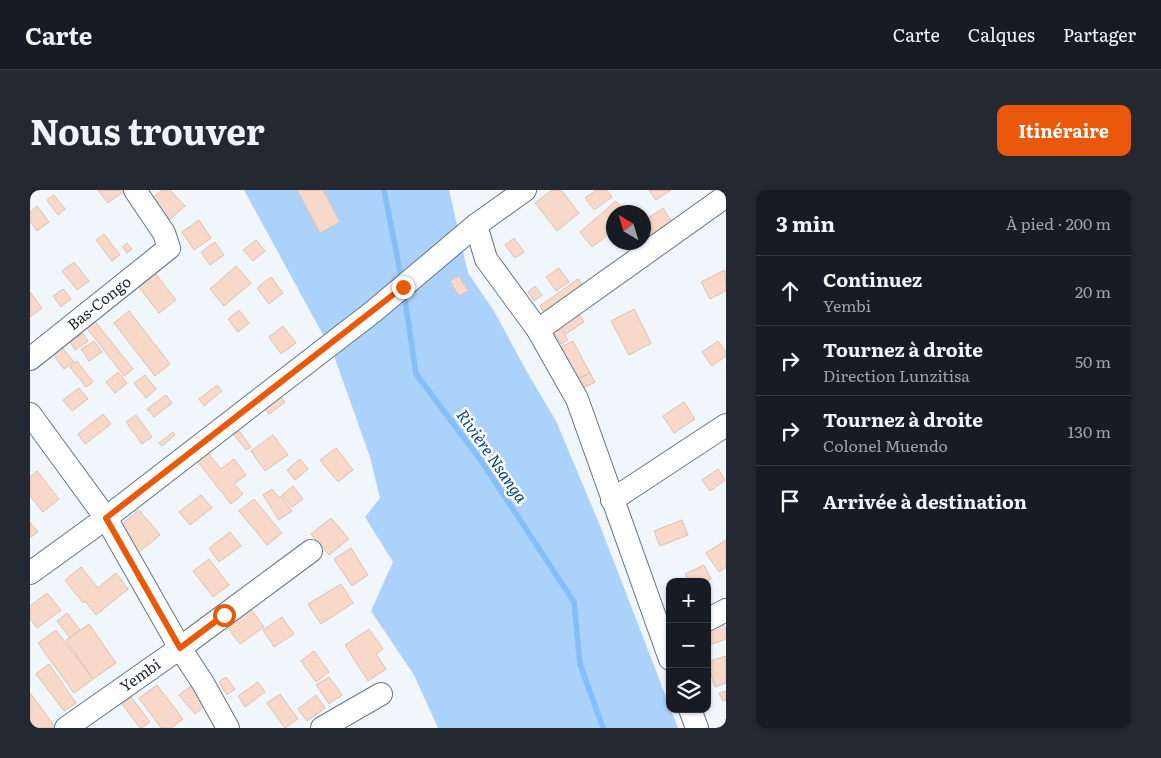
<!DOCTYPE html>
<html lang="fr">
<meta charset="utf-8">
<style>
body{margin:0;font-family:Literata,serif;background:#242831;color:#f1f3f6}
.controls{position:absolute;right:15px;bottom:15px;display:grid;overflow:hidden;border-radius:10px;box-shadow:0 1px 4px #0004}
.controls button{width:45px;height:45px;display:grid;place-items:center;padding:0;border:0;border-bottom:1px solid #363941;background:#171b24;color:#f1f3f6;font:25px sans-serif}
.compass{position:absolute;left:576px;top:15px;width:45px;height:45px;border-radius:50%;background:#171b24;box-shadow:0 1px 4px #0004;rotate:322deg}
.stop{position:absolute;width:15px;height:15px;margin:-11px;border:4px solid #ea580c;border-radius:50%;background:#fff}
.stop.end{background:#ea580c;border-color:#fff;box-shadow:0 1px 5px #0008}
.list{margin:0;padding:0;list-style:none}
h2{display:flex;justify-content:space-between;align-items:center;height:65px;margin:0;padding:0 20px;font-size:21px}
h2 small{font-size:16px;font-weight:400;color:#9ea1a6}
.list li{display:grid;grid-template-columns:32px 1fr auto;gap:15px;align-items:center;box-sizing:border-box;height:70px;padding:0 20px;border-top:1px solid #363941}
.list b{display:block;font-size:19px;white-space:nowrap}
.list p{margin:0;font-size:16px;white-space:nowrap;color:#9ea1a6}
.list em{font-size:16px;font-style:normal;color:#9ea1a6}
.icon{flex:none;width:28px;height:28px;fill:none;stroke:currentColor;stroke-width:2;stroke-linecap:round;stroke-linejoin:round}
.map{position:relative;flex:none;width:696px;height:538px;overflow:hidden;border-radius:10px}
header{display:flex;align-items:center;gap:30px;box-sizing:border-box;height:70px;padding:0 25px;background:#171b24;border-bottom:1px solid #363941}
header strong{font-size:24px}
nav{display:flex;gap:28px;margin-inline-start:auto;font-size:18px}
.intro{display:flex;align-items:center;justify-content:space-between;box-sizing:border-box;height:120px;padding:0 30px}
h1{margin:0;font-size:35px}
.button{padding:12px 22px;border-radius:10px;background:#ea580c;color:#fff;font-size:18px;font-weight:700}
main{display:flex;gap:30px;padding:0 30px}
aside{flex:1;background:#171b24;border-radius:10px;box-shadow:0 1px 4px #0004}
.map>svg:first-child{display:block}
</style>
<header>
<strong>Carte</strong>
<nav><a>Carte</a><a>Calques</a><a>Partager</a></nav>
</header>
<div class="intro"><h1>Nous trouver</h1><a class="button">Itinéraire</a></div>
<main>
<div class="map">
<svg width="696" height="538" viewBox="0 0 696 538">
<rect width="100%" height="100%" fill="#f1f6fb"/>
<polygon fill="#abd2fa" points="214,0 419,0 438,83 464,121 497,182 526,231 569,333 648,538 408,538 384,485 341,421 363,372 335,327 350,308 340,267 303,163"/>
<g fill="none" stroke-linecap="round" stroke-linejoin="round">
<g stroke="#85bef8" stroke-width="5.5">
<polyline points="354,0 372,91"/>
<polyline points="374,103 386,184 452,272 544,412 550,474 573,538"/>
</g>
</g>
<g fill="#f8d8c9" stroke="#e0c0b1">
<polygon points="68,0 91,0 93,2 78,13"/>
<polygon points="132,0 140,0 155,16 139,30 121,9"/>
<polygon points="267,0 293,0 310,32 290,43"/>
<polygon points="522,0 531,0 549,23 527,41 505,13"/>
<polygon points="566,0 577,0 582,7 564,20 555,8"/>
<polygon points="619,0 641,0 626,10"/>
<polygon points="24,5 35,19 28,25 17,10"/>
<polygon points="586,11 596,22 584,22 584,40 562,57 550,42"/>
<polygon points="7,16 19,32 7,41 0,31 0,22"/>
<polygon points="633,18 644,36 617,53 614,49 614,31"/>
<polygon points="169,30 181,48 164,60 152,42"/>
<polygon points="74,44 90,65 82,71 66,50"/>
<polygon points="484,48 494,62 485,68 475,55"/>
<polygon points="226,50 235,61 223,71 213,60"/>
<polygon points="185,52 194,65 180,75 171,62"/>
<polygon points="97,53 102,59 97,63 93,57"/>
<polygon points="44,72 59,91 47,100 32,81"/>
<polygon points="206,76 221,93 194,116 180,99"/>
<polygon points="529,78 539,92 526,101 516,87"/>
<polygon points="695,80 696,101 680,109 671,92"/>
<polygon points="125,83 146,110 129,123 108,96"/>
<polygon points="429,86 438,101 429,106 420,91"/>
<polygon points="241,87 253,103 239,114 227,98"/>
<polygon points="548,89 554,97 515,124 510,116"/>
<polygon points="505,96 512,105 504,111 498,102"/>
<polygon points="33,99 41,109 31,117 23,106"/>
<polygon points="0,102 12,118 0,127"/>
<polygon points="604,119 621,153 599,165 581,131"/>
<polygon points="209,120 219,133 208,142 198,129"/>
<polygon points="99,121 140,174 125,186 84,133"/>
<polygon points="547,121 554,132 536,144 529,133"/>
<polygon points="64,130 103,179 94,186 56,137"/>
<polygon points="253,136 266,153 251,164 239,147"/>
<polygon points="531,139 538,150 531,154 524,143"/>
<polygon points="53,143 58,151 45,160 40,152"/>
<polygon points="64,151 72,162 59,171 51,159"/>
<polygon points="543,151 560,183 548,189 531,157"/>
<polygon points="688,151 696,162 696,166 682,176 672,162"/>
<polygon points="31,156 44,172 34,179 22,163"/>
<polygon points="47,171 63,192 56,197 40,177"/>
<polygon points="88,182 97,193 85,203 76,192"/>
<polygon points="560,183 565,192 553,198 548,189"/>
<polygon points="115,185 126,199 116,208 104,193"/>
<polygon points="187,195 192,201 174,216 169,209"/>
<polygon points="49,198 58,209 42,221 33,210"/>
<polygon points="245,200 255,212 239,224 230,212"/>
<polygon points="136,205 142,213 124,227 117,219"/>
<polygon points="654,212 665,229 644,243 633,226"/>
<polygon points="73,224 81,234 55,254 48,244"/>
<polygon points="106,225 122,247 112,254 96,232"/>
<polygon points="209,241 221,257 216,260 204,245"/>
<polygon points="143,242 145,245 132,256 129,253"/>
<polygon points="243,245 258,265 235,281 221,261"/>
<polygon points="306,258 323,280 308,292 290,270"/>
<polygon points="177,262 191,279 204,269 216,285 204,294 213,304 201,314 167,271"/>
<polygon points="270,269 278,279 265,290 257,280"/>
<polygon points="688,279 695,290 680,301 672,290"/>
<polygon points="7,281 29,309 13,322 0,306 0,287"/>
<polygon points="263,296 273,309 262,317 252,305"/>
<polygon points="242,299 249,308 251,306 262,321 249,330 233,305"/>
<polygon points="171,305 182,318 160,335 149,322"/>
<polygon points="224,309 252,343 237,355 209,321"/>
<polygon points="109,320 130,345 108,363 87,338"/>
<polygon points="301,328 319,349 299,365 281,344"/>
<polygon points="652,330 658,345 630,356 624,341"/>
<polygon points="0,332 8,342 1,347 0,345"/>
<polygon points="200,342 211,356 189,372 179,358"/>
<polygon points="696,350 696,377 689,382 676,363"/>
<polygon points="321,358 338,385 322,396 304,369"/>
<polygon points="179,369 199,395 183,407 163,381"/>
<polygon points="674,375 681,389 676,392 659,392 655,384"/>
<polygon points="51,377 68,398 86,383 98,399 66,425 55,411 53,413 35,390"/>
<polygon points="311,394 323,413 291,434 278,414"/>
<polygon points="17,403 31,420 7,438 0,429 0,416"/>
<polygon points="215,411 234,437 210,454 191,429"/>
<polygon points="37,423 50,440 40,448 27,431"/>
<polygon points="252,427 264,444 244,457 233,440"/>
<polygon points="692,431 696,440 696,449 677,456 677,436"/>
<polygon points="59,434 86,473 63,489 36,450"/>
<polygon points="339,439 353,459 346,464 356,479 338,491 315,455"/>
<polygon points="26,440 63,489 44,503 8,453"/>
<polygon points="284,461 299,482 286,492 271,471"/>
<polygon points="696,466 696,493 685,497 677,472"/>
<polygon points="19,474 46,513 34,521 6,484"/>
<polygon points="196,487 205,499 197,505 189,492"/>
<polygon points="299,487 312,505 299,514 286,495"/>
<polygon points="228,492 235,502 215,517 208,506"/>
<polygon points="127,495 153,529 141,538 131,538 109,508"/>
<polygon points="162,495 177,514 165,524 149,505"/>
<polygon points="696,501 696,510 693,511 689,503"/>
<polygon points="0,503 26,538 6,538 0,530"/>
<polygon points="250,504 268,529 255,538 237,513"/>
<polygon points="286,505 295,518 277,531 268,519"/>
<polygon points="101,507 120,532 112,538 110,538 92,514"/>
</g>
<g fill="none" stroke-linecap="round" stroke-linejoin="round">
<g stroke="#60758b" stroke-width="24">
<g id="minor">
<polyline points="446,35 456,69 508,140 547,209 640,469"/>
<polyline points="508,140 696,6"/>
<path id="s1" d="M0,169L139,58L134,43L105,0"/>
<polyline points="0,224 76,328 150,458 173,493 198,538"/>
<polyline points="582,310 696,235"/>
<polyline points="0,383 76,328 344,121 446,35 495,0"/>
<polyline points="677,430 696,420"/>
<polyline points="660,519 667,538"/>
<path id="s2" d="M36,538L150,458L281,361"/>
<polyline points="292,538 351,504"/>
</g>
</g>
<use href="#minor" stroke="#fff" stroke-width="22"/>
</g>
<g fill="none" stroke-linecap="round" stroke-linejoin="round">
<polyline stroke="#ea580c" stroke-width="6" points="194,425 150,458 76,328 373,97"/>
</g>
<g text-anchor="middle" stroke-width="5" stroke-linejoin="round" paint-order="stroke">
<g font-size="15" fill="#1c252e" stroke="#fff">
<text dy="5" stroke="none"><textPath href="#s1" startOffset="89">Bas-Congo</textPath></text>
<text dy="5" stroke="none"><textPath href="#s2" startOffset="91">Yembi</textPath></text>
</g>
<g font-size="16" font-style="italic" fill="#05477b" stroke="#fff">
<text transform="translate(462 266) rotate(55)" y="6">Rivière Nsanga</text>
</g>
</g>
</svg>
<div class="controls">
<button>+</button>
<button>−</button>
<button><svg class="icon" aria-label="layers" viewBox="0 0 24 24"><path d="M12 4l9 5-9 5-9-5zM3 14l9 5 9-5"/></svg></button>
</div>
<svg class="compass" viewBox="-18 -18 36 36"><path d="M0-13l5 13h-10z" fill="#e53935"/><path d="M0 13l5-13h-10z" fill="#9ea1a6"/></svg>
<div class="stop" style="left:194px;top:425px"></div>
<div class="stop end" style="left:373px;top:97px"></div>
</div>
<aside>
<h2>3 min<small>À pied · 200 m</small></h2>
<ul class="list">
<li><svg class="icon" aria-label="ahead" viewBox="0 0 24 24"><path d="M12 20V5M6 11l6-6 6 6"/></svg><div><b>Continuez</b><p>Yembi</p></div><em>20 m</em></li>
<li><svg class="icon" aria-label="right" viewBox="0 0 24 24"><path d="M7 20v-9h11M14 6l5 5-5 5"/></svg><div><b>Tournez à droite</b><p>Direction Lunzitisa</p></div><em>50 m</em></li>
<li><svg class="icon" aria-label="right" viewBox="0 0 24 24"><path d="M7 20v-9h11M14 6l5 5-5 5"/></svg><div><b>Tournez à droite</b><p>Colonel Muendo</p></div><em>130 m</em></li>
<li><svg class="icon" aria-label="arrive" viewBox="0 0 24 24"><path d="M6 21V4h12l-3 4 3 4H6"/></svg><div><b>Arrivée à destination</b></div></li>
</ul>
</aside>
</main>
